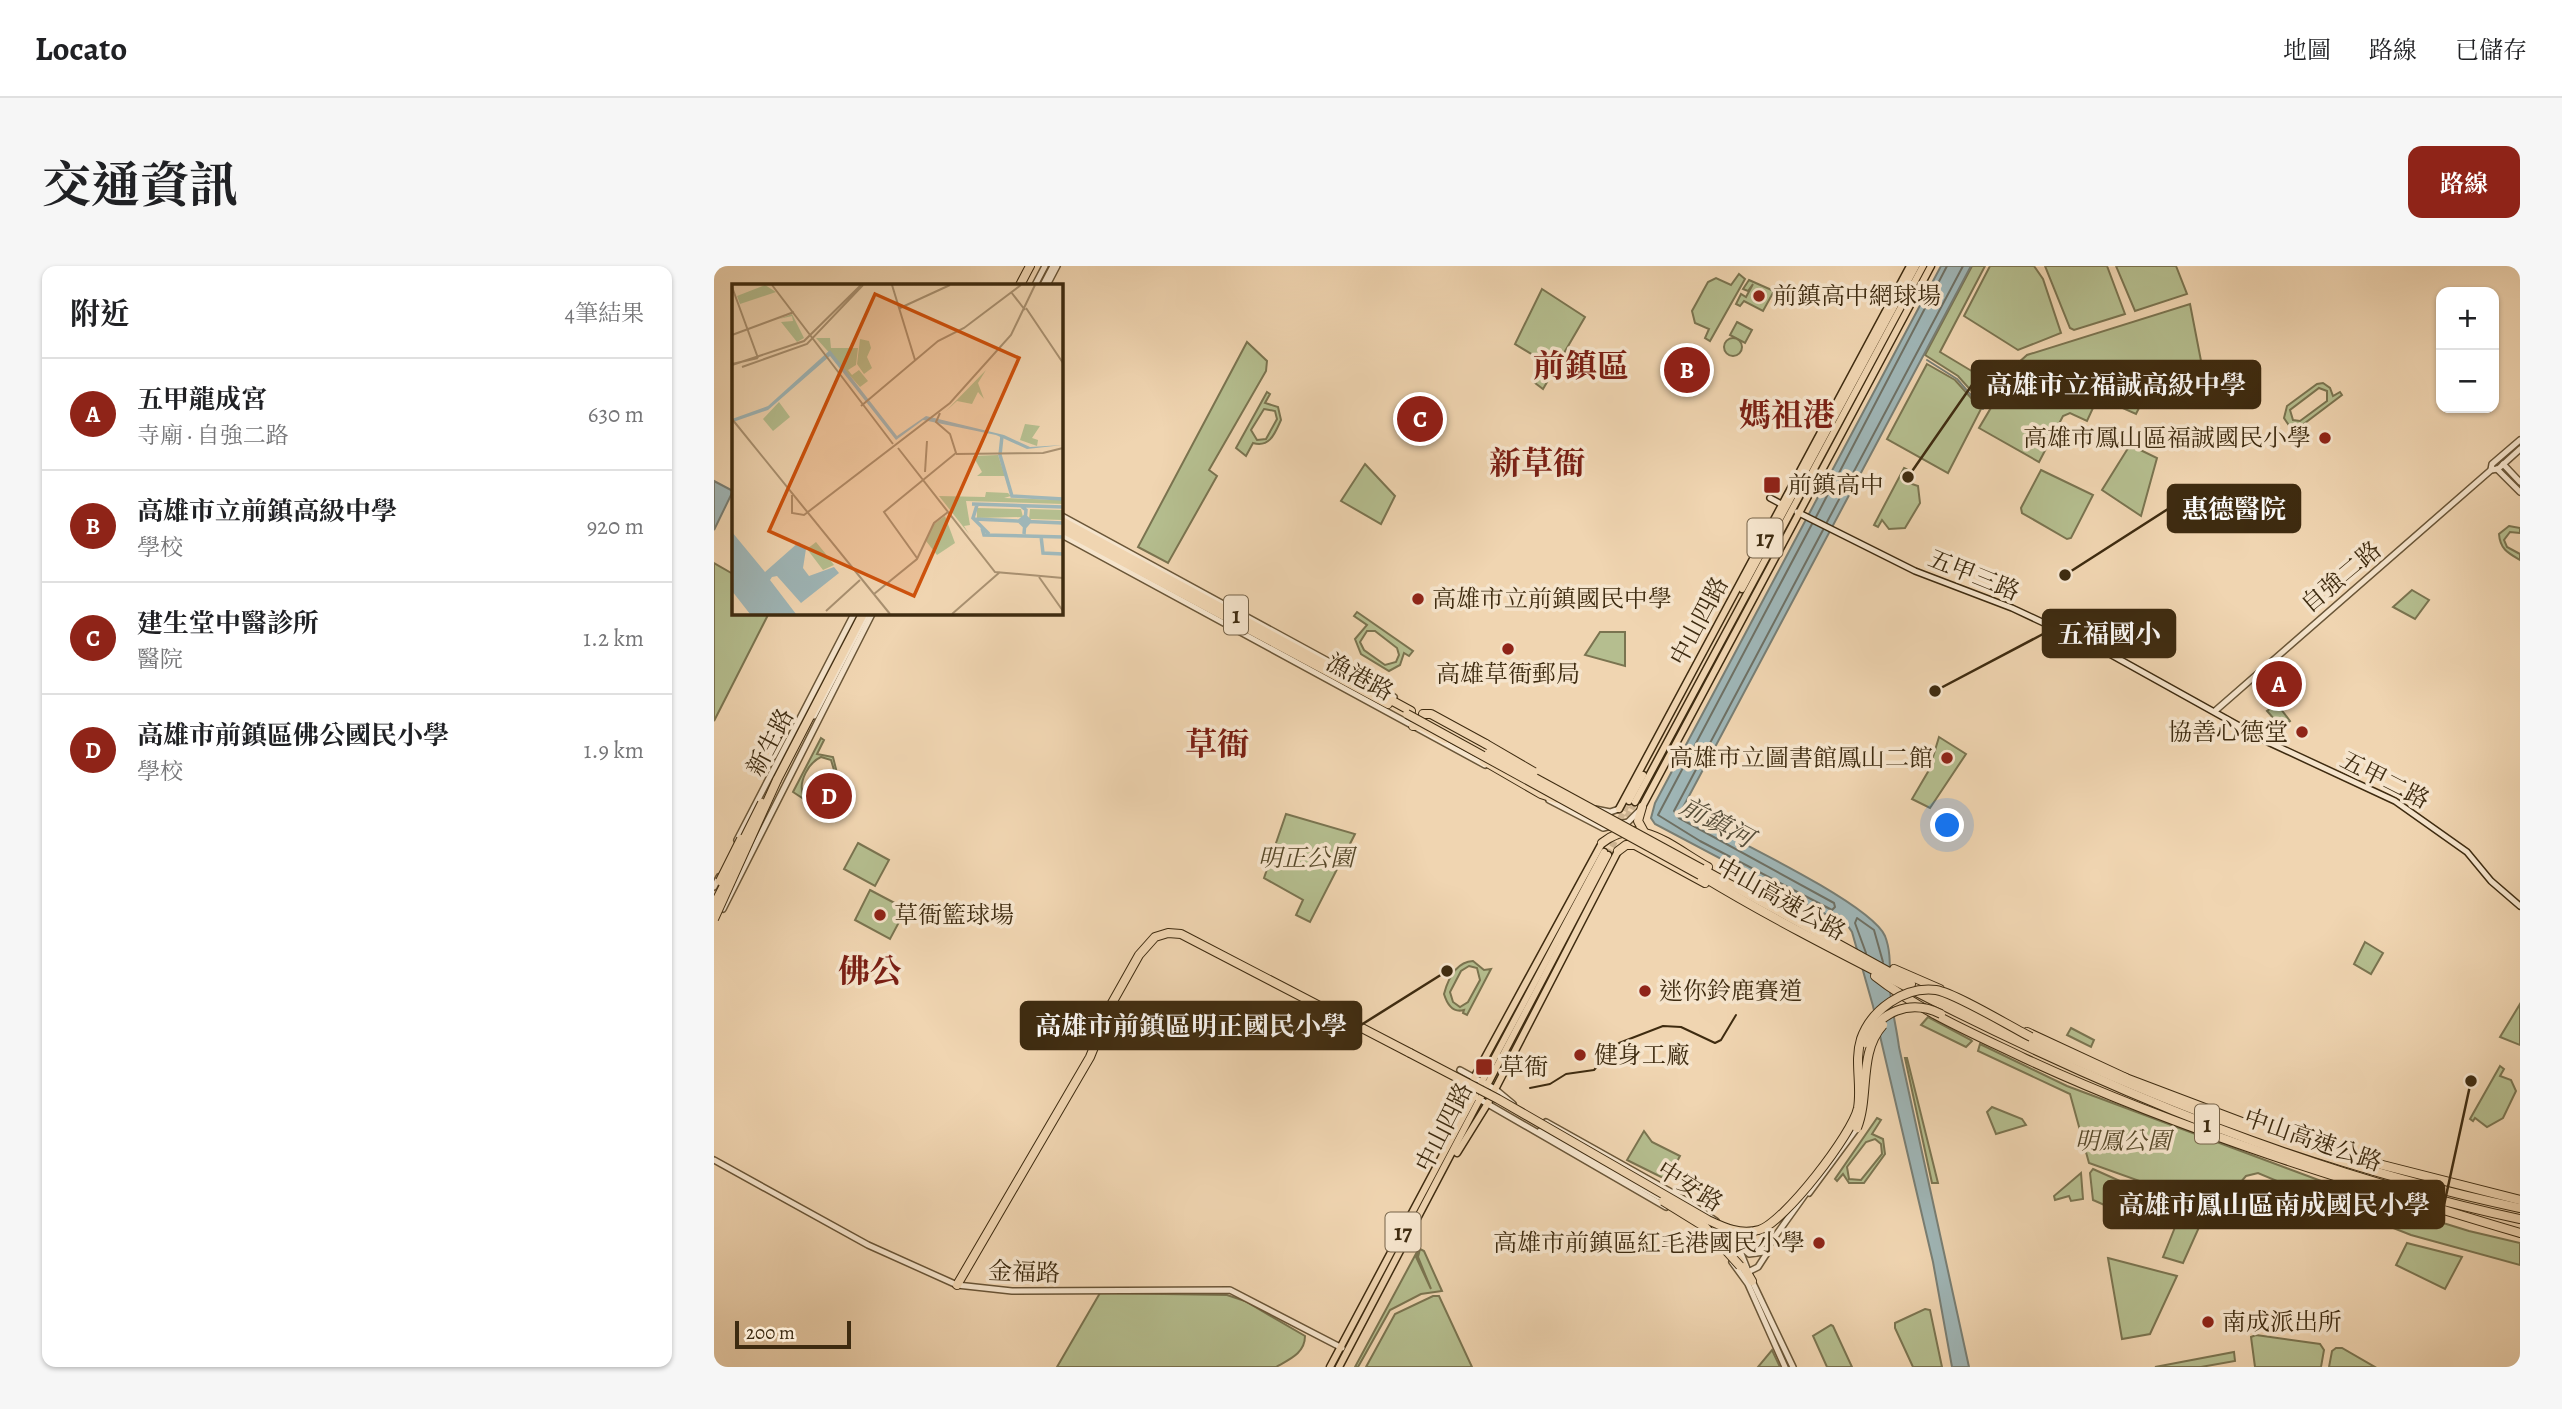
<!DOCTYPE html>
<html lang="zh-TW">
<meta charset="utf-8">
<style>
body{margin:0;font-family:Alegreya,"Noto Serif TC",serif;background:#f6f6f6;color:#202124}
.controls{position:absolute;right:21px;top:21px;display:grid;overflow:hidden;border-radius:14px;box-shadow:0 2px 5px #0004}
.controls button{width:63px;height:63px;display:grid;place-items:center;padding:0;border:0;border-bottom:2px solid #e0e0e0;background:#fff;color:#202124;font:35px sans-serif}
.scale{position:absolute;left:21px;bottom:18px;width:116px;box-sizing:border-box;padding-left:7px;border:4px solid #3e2b10;border-top:0;font-size:19px;line-height:24px;white-space:nowrap;color:#3e2b10;-webkit-text-stroke:5px #f5e4cc;paint-order:stroke}
.you{position:absolute;left:1234px;top:560px;width:24px;height:24px;margin:-18px;border:5px solid #fff;border-radius:50%;background:#1a73e8;box-shadow:0 0 0 10px #1a73e833}
.badge{display:grid;place-items:center;width:46px;height:46px;border-radius:50%;background:#8f2418;color:#fff;font-size:23px;font-weight:700}
.pin{position:absolute;translate:-50% -50%;border:4px solid #fff;box-shadow:0 2px 7px #0006}
.list{margin:0;padding:0;list-style:none}
h2{display:flex;justify-content:space-between;align-items:center;height:91px;margin:0;padding:0 28px;font-size:30px}
h2 small{font-size:23px;font-weight:400;color:#757577}
.list li{display:grid;grid-template-columns:46px 1fr auto;gap:21px;align-items:center;box-sizing:border-box;height:112px;padding:0 28px;border-top:2px solid #e0e0e0}
.list b{display:block;font-size:26px;white-space:nowrap}
.list p{margin:0;font-size:23px;white-space:nowrap;color:#757577}
.list em{font-size:23px;font-style:normal;color:#757577}
.map{position:relative;flex:none;width:1806px;height:1101px;overflow:hidden;border-radius:14px}
header{display:flex;align-items:center;gap:42px;box-sizing:border-box;height:98px;padding:0 35px;background:#fff;border-bottom:2px solid #e0e0e0}
header strong{font-size:33px}
nav{display:flex;gap:38px;margin-inline-start:auto;font-size:24px}
.intro{display:flex;align-items:center;justify-content:space-between;box-sizing:border-box;height:168px;padding:0 42px}
h1{margin:0;font-size:49px}
.button{padding:18px 32px;border-radius:14px;background:#8f2418;color:#fff;font-size:24px;font-weight:700}
main{display:flex;gap:42px;padding:0 42px}
aside{flex:1;background:#fff;border-radius:14px;box-shadow:0 2px 5px #0004}
.map>svg:first-child{display:block}
</style>
<header>
<strong>Locato</strong>
<nav><a>地圖</a><a>路線</a><a>已儲存</a></nav>
</header>
<div class="intro"><h1>交通資訊</h1><a class="button">路線</a></div>
<main>
<aside>
<h2>附近<small>4筆結果</small></h2>
<ul class="list">
<li><span class="badge">A</span><div><b>五甲龍成宮</b><p>寺廟 · 自強二路</p></div><em>630 m</em></li>
<li><span class="badge">B</span><div><b>高雄市立前鎮高級中學</b><p>學校</p></div><em>920 m</em></li>
<li><span class="badge">C</span><div><b>建生堂中醫診所</b><p>醫院</p></div><em>1.2 km</em></li>
<li><span class="badge">D</span><div><b>高雄市前鎮區佛公國民小學</b><p>學校</p></div><em>1.9 km</em></li>
</ul>
</aside>
<div class="map">
<svg width="1806" height="1101" viewBox="0 0 1806 1101">
<rect width="100%" height="100%" fill="#f0d5b1"/>
<filter id="stains"><feTurbulence type="fractalNoise" baseFrequency=".00286" numOctaves="4"/><feColorMatrix values="0 0 0 0 .2 0 0 0 0 .09 0 0 0 0 .02 0 0 0 .5 -.17"/></filter>
<radialGradient id="worn" r=".72"><stop offset=".6" stop-color="#630" stop-opacity="0"/><stop offset="1" stop-color="#630" stop-opacity=".3"/></radialGradient>
<g fill="#b5be8f" stroke="#7a7450" stroke-width="2" fill-rule="evenodd">
<polygon points="1258,0 1271,0 1226,86 1281,119 1270,139 1244,110 1211,89"/>
<polygon points="1276,0 1320,0 1329,13 1347,67 1304,84 1250,50"/>
<polygon points="1331,0 1393,0 1411,48 1360,64 1356,62"/>
<polygon points="1402,0 1462,0 1473,28 1421,45"/>
<polygon points="1025,8 1031,13 996,75 991,72 995,63 981,57 978,45 994,16 1002,12 1017,19"/>
<polygon points="1035,14 1060,25 1049,45 1030,35 1026,40 1022,38 1027,28 1032,31 1039,18 1034,25 1029,23"/>
<polygon points="828,23 871,51 829,123 821,117 832,97 801,78"/>
<polygon points="1476,38 1488,100 1461,104 1450,135 1438,129 1430,132 1422,148 1384,131 1373,155 1356,147 1349,150 1325,196 1265,162 1303,98 1313,89"/>
<polygon points="1023,56 1038,64 1031,77 1016,69"/>
<circle cx="1019" cy="81" r="9"/>
<polygon points="533,76 553,95 552,105 495,204 503,210 454,297 424,281"/>
<polygon points="1213,98 1241,114 1267,143 1234,207 1173,173"/>
<path d="M1609,117L1616,122L1619,130L1626,126L1628,129L1587,160L1576,161L1570,152L1573,140L1603,118ZM1605,122L1613,125V135L1586,155L1579,154L1576,144Z"/>
<path d="M553,126L556,128L551,137L564,141L567,154C561,167 556,182 539,177L532,190L522,182ZM550,143L561,145L563,153L552,173L543,174L537,164Z"/>
<polygon points="1416,179 1443,192 1427,250 1388,224"/>
<polygon points="651,198 681,230 667,258 627,235"/>
<polygon points="1190,202 1194,204 1189,215 1204,220 1206,237 1191,262 1175,263 1168,254 1164,261 1160,259"/>
<polygon points="1327,204 1379,229 1357,272 1353,273 1308,247 1307,242"/>
<path d="M1795,260L1806,262V267L1796,266L1790,274L1793,281L1806,288V294C1794,287 1786,283 1785,268Z"/>
<polygon points="0,297 19,308 19,346 55,347 0,455"/>
<polygon points="1698,324 1715,334 1701,353 1679,341"/>
<path d="M643,346L699,385L695,390L690,387L686,399L675,405L647,388L641,373L653,359L640,350ZM653,365H661L683,382L685,389L682,396L671,399L650,384L646,376Z"/>
<polygon points="886,366 911,366 911,400 871,389"/>
<polygon points="1563,438 1576,455 1568,462 1553,445"/>
<polygon points="1225,471 1252,488 1216,542 1198,533 1215,504"/>
<path d="M107,472L110,474L103,488L119,491L123,507L111,530L96,537L79,526ZM107,491L117,494L120,504L107,530L96,532L89,528C84,516 95,496 107,491Z"/>
<polygon points="572,548 641,568 596,656 582,649 589,634 550,612"/>
<polygon points="144,577 175,594 161,620 130,603"/>
<polygon points="156,624 192,643 176,673 141,654"/>
<polygon points="1651,676 1669,687 1657,708 1640,698"/>
<path d="M759,695L770,704L777,703L753,749L749,747L750,744C739,747 733,738 730,728C734,713 742,696 759,695ZM755,700L763,702L766,714L754,736L746,741L739,736L736,726L747,705Z"/>
<polygon points="1806,738 1806,779 1786,771"/>
<polygon points="1214,751 1257,774 1258,775 1252,781 1207,759"/>
<polygon points="1357,762 1380,774 1377,781 1353,769"/>
<polygon points="1266,778 1353,820 1634,925 1622,940 1544,907 1532,910 1520,924 1501,930 1498,941 1375,897 1356,828 1264,785"/>
<polygon points="1191,792 1193,792 1224,917 1218,917"/>
<polygon points="1786,800 1790,803 1786,810 1797,814 1802,825 1789,852 1773,861 1761,852 1759,855 1756,853"/>
<polygon points="1278,841 1308,853 1312,859 1282,868 1273,846"/>
<path d="M1163,852L1167,854L1158,868L1169,873L1171,888L1150,917H1135L1129,908L1123,915L1121,913ZM1161,873L1167,878L1168,888L1147,914L1135,913L1133,901L1152,876Z"/>
<polygon points="930,865 938,876 966,890 953,914 913,894"/>
<polygon points="1379,903 1415,919 1404,945 1379,934 1376,907"/>
<polygon points="1367,907 1369,933 1357,935 1355,930 1341,934 1340,930"/>
<polygon points="1642,930 1755,965 1806,977 1806,999 1697,969 1636,945"/>
<polygon points="1473,938 1491,948 1469,997 1449,991 1470,939"/>
<polygon points="1693,977 1748,991 1731,1023 1682,999"/>
<polygon points="706,983 710,985 728,1025 707,1028 676,1044 644,1101 641,1101 704,984 702,991 717,1023 704,991"/>
<polygon points="1394,992 1463,1010 1436,1068 1408,1073"/>
<path d="M386,1027L513,1029L531,1035L591,1070C591,1087 576,1093 562,1101H343Z"/>
<polygon points="719,1030 725,1030 758,1101 652,1101 681,1048"/>
<polygon points="1211,1043 1216,1044 1228,1101 1199,1101 1181,1062 1181,1057"/>
<polygon points="1117,1059 1119,1060 1138,1101 1113,1101 1099,1070"/>
<polygon points="1542,1069 1606,1078 1610,1084 1607,1101 1541,1101 1537,1071"/>
<polygon points="1622,1082 1628,1082 1661,1101 1615,1101 1618,1085"/>
<polygon points="1058,1084 1066,1101 1044,1101"/>
<polygon points="1520,1086 1521,1095 1487,1101 1441,1101"/>
</g>
<g fill="#9fb6b7" stroke="#787e74" stroke-width="2">
<path d="M1227,0H1257L967,545C1006,567 1156,636 1171,670C1179,690 1174,713 1177,733C1179,749 1183,765 1185,781L1255,1101H1238L1219,996L1159,740L1138,666L1134,660L941,558L937,552L941,537Z"/>
<polygon points="0,215 19,225 0,264"/>
</g>
<g fill="none" stroke-linecap="round" stroke-linejoin="round">
<g stroke="#6e7064" stroke-width="2">
<polyline points="1102,251 1233,0"/>
<polyline points="1113,256 1249,0"/>
<polyline points="1098,258 944,549 986,575 1118,644 1121,641 1120,637 965,552 960,545 1109,264"/>
<polyline points="1152,687 1141,657 1143,652 1160,664 1169,696"/>
</g>
<polyline stroke="#787e74" stroke-width="2" points="1213,94 1243,113 1269,143"/>
<g stroke="#ccb391" stroke-width="6" stroke-dasharray="6 3" stroke-linecap="butt">
<polyline points="909,559 921,536"/>
<polyline points="902,561 915,535"/>
<polyline points="894,589 904,569"/>
</g>
<g stroke="#6a5638" stroke-width="8">
<g id="tertiary">
<polyline points="321,19 331,0"/>
<polyline points="329,19 339,0"/>
<polyline points="333,19 343,0"/>
<polyline points="1789,198 1806,216"/>
<polyline points="1783,203 1806,226"/>
<polyline points="1777,204 1778,198 1806,174"/>
<polyline points="346,249 680,431"/>
<polyline points="346,268 771,499"/>
<polyline points="1501,445 1777,204 1784,203 1806,183"/>
<polyline points="100,450 154,346"/>
<polyline points="835,534 889,562 914,556 925,545"/>
<polyline points="881,543 896,546 905,543"/>
<polyline points="23,574 141,346"/>
<polyline points="0,621 5,611"/>
<polyline points="9,643 159,346"/>
<polyline points="746,804 781,823 799,838"/>
<polyline points="748,814 753,826 952,941"/>
<polyline points="832,856 973,935 1002,955"/>
<polyline points="826,865 945,931"/>
<polyline points="0,894 154,979 243,1019 298,1025 516,1024 628,1082"/>
<polyline points="1095,927 1143,862"/>
<polyline points="1009,962 1026,985 1038,1015 1079,1101"/>
<polyline points="1026,980 1035,988 1050,986 1095,923"/>
<polyline points="1018,996 1034,1018 1071,1101"/>
<polyline points="1036,1005 1044,1001 1055,984"/>
</g>
</g>
<g stroke="#3e2b10" stroke-width="8">
<g id="secondary">
<polyline points="1056,232 1071,240"/>
<polyline points="1083,246 1201,305 1298,342 1394,387 1554,476 1681,535 1753,586 1777,615 1806,640"/>
</g>
</g>
<g stroke="#3e2b10" stroke-width="9">
<g id="primary">
<polyline points="1028,323 1202,0"/>
<polyline points="915,535 929,509"/>
<polyline points="921,536 1209,0"/>
<polyline points="928,541 1217,0"/>
<polyline points="905,543 1196,0"/>
<polyline points="736,870 760,812 888,577"/>
<polyline points="743,887 774,837 904,585"/>
<polyline points="616,1101 890,586"/>
<polyline points="625,1101 894,589"/>
</g>
</g>
<g stroke="#3e2b10" stroke-width="10">
<g id="motorway">
<polyline points="306,19 316,0"/>
<polyline points="346,254 697,445"/>
<polyline points="346,262 674,438"/>
<polyline points="709,448 717,448 772,478"/>
<polyline points="699,460 707,460 731,473"/>
<polyline points="770,495 827,528 842,533"/>
<polyline points="63,514 150,346"/>
<polyline points="928,541 924,555 930,566"/>
<path d="M888,577C925,547 959,582 994,601"/>
<polyline points="904,585 912,579 921,579 991,617"/>
<polyline points="988,603 1197,718"/>
<path d="M986,609C1060,654 1136,692 1214,732C1402,827 1599,909 1806,953"/>
<polyline points="1180,703 1226,723"/>
<path d="M1161,710C1204,744 1260,768 1310,792C1469,866 1639,917 1806,967"/>
<path d="M1218,728C1412,822 1594,897 1806,942"/>
<polyline points="1313,766 1412,812"/>
<polyline points="1409,811 1557,867 1637,893"/>
<polyline points="1633,890 1806,934"/>
<polyline points="987,951 1026,995 1038,1015"/>
<polyline points="243,1019 376,791 398,737 425,689 441,671 454,667 467,668 696,787"/>
</g>
</g>
<use href="#tertiary" stroke="#f5e4cc" stroke-width="5"/>
<use href="#secondary" stroke="#f5e4cc" stroke-width="5"/>
<use href="#primary" stroke="#f0d5b1" stroke-width="6"/>
<use href="#motorway" stroke="#f0d5b1" stroke-width="8"/>
<polyline stroke="#3e2b10" stroke-width="2" points="816,822 836,818 852,808 880,804 905,777 949,760 967,761 1001,777 1007,774 1022,749"/>
<g stroke="#3e2b10" stroke-width="10" stroke-linecap="butt">
<g id="motorway-bridge">
<polyline points="693,448 986,609"/>
<polyline points="772,478 820,506"/>
<polyline points="775,487 988,603"/>
<polyline points="27,579 48,537"/>
<polyline points="6,615 27,573"/>
<polyline points="0,639 32,576"/>
<polyline points="0,653 63,514"/>
<path d="M1151,777C1164,746 1196,732 1227,748"/>
<path d="M696,787L784,833L994,954C1011,962 1026,969 1045,964C1070,957 1139,867 1144,842C1148,819 1140,795 1147,773C1157,744 1190,720 1222,724C1241,727 1297,761 1317,771"/>
<path d="M1143,862C1156,829 1144,787 1169,759"/>
<polyline points="949,935 991,961 1026,1000"/>
</g>
</g>
<use href="#motorway-bridge" stroke="#f0d5b1" stroke-width="8"/>
</g>
<g fill="#8f2418" stroke="#f5e4cc" stroke-width="2.5">
<circle cx="1045" cy="30" r="7"/>
<circle cx="1611" cy="172" r="7"/>
<rect x="1049" y="210" width="18" height="18" rx="3.5"/>
<circle cx="704" cy="333" r="7"/>
<circle cx="794" cy="383" r="7"/>
<circle cx="1588" cy="466" r="7"/>
<circle cx="1233" cy="492" r="7"/>
<circle cx="166" cy="649" r="7"/>
<circle cx="931" cy="725" r="7"/>
<circle cx="866" cy="789" r="7"/>
<rect x="761" y="792" width="18" height="18" rx="3.5"/>
<circle cx="1105" cy="977" r="7"/>
<circle cx="1494" cy="1056" r="7"/>
</g>
<g text-anchor="middle" stroke-width="7" stroke-linejoin="round" paint-order="stroke">
<g fill="#f5e4cc" stroke="#756248" stroke-width="2">
<rect x="1033.5" y="252.5" width="35" height="39" rx="5"/>
<rect x="510" y="329.5" width="24" height="39" rx="5"/>
<rect x="1481" y="838.5" width="24" height="39" rx="5"/>
<rect x="671.5" y="946.5" width="35" height="39" rx="5"/>
</g>
<g font-size="23" font-weight="bold" fill="#3e2b10">
<text x="1051" y="280">17</text>
<text x="522" y="357">1</text>
<text x="1493" y="866">1</text>
<text x="689" y="974">17</text>
</g>
<g font-size="24" fill="#3e2b10" stroke="#f5e4cc" text-anchor="start">
<text x="1059" y="38">前鎮高中網球場</text>
<text x="1597" y="180" text-anchor="end">高雄市鳳山區福誠國民小學</text>
<text x="1074" y="227">前鎮高中</text>
<text x="718" y="341">高雄市立前鎮國民中學</text>
<text x="794" y="416" text-anchor="middle">高雄草衙郵局</text>
<text x="1574" y="474" text-anchor="end">協善心德堂</text>
<text x="1219" y="500" text-anchor="end">高雄市立圖書館鳳山二館</text>
<text x="180" y="657">草衙籃球場</text>
<text x="945" y="733">迷你鈴鹿賽道</text>
<text x="880" y="797">健身工廠</text>
<text x="786" y="809">草衙</text>
<text x="1091" y="985" text-anchor="end">高雄市前鎮區紅毛港國民小學</text>
<text x="1508" y="1064">南成派出所</text>
</g>
<g font-size="24" fill="#3e2b10" stroke="#f5e4cc">
<text transform="translate(1260 309) rotate(22)" y="8">五甲三路</text>
<text transform="translate(1627 311) rotate(-40)" y="8">自強二路</text>
<text transform="translate(985 355) rotate(-62)" y="8">中山四路</text>
<text transform="translate(646 411) rotate(28)" y="8">漁港路</text>
<text transform="translate(56 476) rotate(-62)" y="8">新生路</text>
<text transform="translate(1671 514) rotate(27)" y="8">五甲二路</text>
<text transform="translate(1067 633) rotate(29)" y="8">中山高速公路</text>
<text transform="translate(730 861) rotate(-63)" y="8">中山四路</text>
<text transform="translate(1599 874) rotate(19)" y="8">中山高速公路</text>
<text transform="translate(976 920) rotate(32)" y="8">中安路</text>
<text transform="translate(310 1006) rotate(2)" y="8">金福路</text>
</g>
<g font-size="24" font-style="italic" fill="#564829" stroke="#f5e4cc">
<text x="592" y="600">明正公園</text>
<text x="1409" y="883">明鳳公園</text>
</g>
<g font-size="26" font-style="italic" fill="#564e3a" stroke="#f5e4cc">
<text transform="translate(1003 556) rotate(28)" y="9">前鎮河</text>
</g>
<g font-size="32" font-weight="bold" fill="#7a1f14" stroke="#f5e4cc">
<text x="867" y="111">前鎮區</text>
<text x="1073" y="160">媽祖港</text>
<text x="823" y="208">新草衙</text>
<text x="503" y="489">草衙</text>
<text x="156" y="716">佛公</text>
</g>
</g>
<g transform="translate(18 18)">
<rect width="331" height="331" fill="#f0d5b1"/>
<path d="M33,1L44,8L8,20L5,12ZM60,30L72,54L65,58L49,38L61,37L60,32L47,35ZM84,54H98L99,64H126L124,81L116,86L120,91L127,86L136,97L128,103ZM128,55L137,57L139,64L135,73L140,84L132,90L125,80ZM254,86L246,99L252,115L246,108L240,120L225,117L214,127ZM47,118L58,133L41,147L31,135ZM293,140L308,142L300,154L306,156L305,162L288,156ZM266,171L273,192H245L250,188L241,172ZM254,208L276,209L279,212L272,214L331,216V220L234,217L238,241L232,242L237,250L207,212L253,213ZM245,224L289,225L291,233L245,234ZM298,225L331,226V236L297,235ZM213,232L223,259L205,271L194,257L202,240ZM84,258L93,269L102,281L91,286L75,265Z" fill="#b5be8f"/>
<path d="M98,66L165,152L194,132L272,151L298,163L331,161L295,165L264,151L191,136L164,156L98,72L36,126L1,138L0,135L36,122ZM0,248L33,288L67,258L74,265L71,284L77,292L102,283L107,289L69,319L45,292L40,293L38,296L64,330H18L0,307Z" fill="#9fb6b7"/>
<path fill="none" stroke="#9fb6b7" stroke-width="3.5" d="M270,152L268,171L280,212L331,215M240,220L331,223M245,221L241,234L257,250M289,222L294,226L292,250M293,232L298,237L293,243L287,237ZM242,235L331,239M250,244L252,251L331,253M309,252L311,269L331,270M0,281L41,330"/>
<path fill="none" stroke="#a99171" stroke-width="2" d="M40,1L161,160M160,1L183,76M0,3L26,74M279,8L293,26M168,24L218,1M294,24L331,79M0,51L62,28M0,80L26,74M0,81L72,57L129,1M10,83L75,60L131,1M129,122L206,57L232,44L289,1M0,135L158,330M166,164L263,288L331,294M224,170L311,169L331,164M193,188L195,157M60,211V229L72,231L218,119L279,51L303,1M185,274L152,228L224,169L218,150L204,138L208,129M307,293L331,327M142,310L185,275L202,239L216,228M94,327L128,296M220,330L268,288"/>
<path fill="#ce520d" fill-opacity="0.15" stroke="#ce520d" stroke-width="3.5" d="M143,10L287,74L182,312L37,247Z"/>
<rect width="331" height="331" fill="none" stroke="#3e2b10" stroke-width="3.5"/>
</g>
<path fill="none" stroke="#3e2b10" stroke-width="2.5" d="M1194 211L1258 119M1351 309L1454 243M1221 425L1329 368M733 705L647 759M1757 815L1730 939"/>
<g fill="#3e2b10" stroke="#f5e4cc" stroke-width="2.5">
<circle cx="1194" cy="211" r="7"/>
<circle cx="1351" cy="309" r="7"/>
<circle cx="1221" cy="425" r="7"/>
<circle cx="733" cy="705" r="7"/>
<circle cx="1757" cy="815" r="7"/>
</g>
<g fill="#3e2b10" stroke="#3e2b10" stroke-width="2.5">
<rect x="1258" y="95" width="288" height="47" rx="7"/>
<rect x="1454" y="219" width="132" height="47" rx="7"/>
<rect x="1329" y="344" width="132" height="47" rx="7"/>
<rect x="307" y="736" width="340" height="47" rx="7"/>
<rect x="1390" y="915" width="340" height="47" rx="7"/>
</g>
<g font-size="26" text-anchor="middle" font-weight="bold" fill="#fff">
<text x="1402" y="128">高雄市立福誠高級中學</text>
<text x="1520" y="252">惠德醫院</text>
<text x="1395" y="377">五福國小</text>
<text x="477" y="769">高雄市前鎮區明正國民小學</text>
<text x="1560" y="948">高雄市鳳山區南成國民小學</text>
</g>
<rect width="100%" height="100%" filter="url(#stains)"/>
<rect width="100%" height="100%" fill="url(#worn)"/>
</svg>
<div class="controls">
<button>+</button>
<button>−</button>
</div>
<div class="scale">200 m</div>
<div class="you"></div>
<div class="pin badge" style="left:1565px;top:418px">A</div>
<div class="pin badge" style="left:973px;top:104px">B</div>
<div class="pin badge" style="left:706px;top:153px">C</div>
<div class="pin badge" style="left:115px;top:530px">D</div>
</div>
</main>
